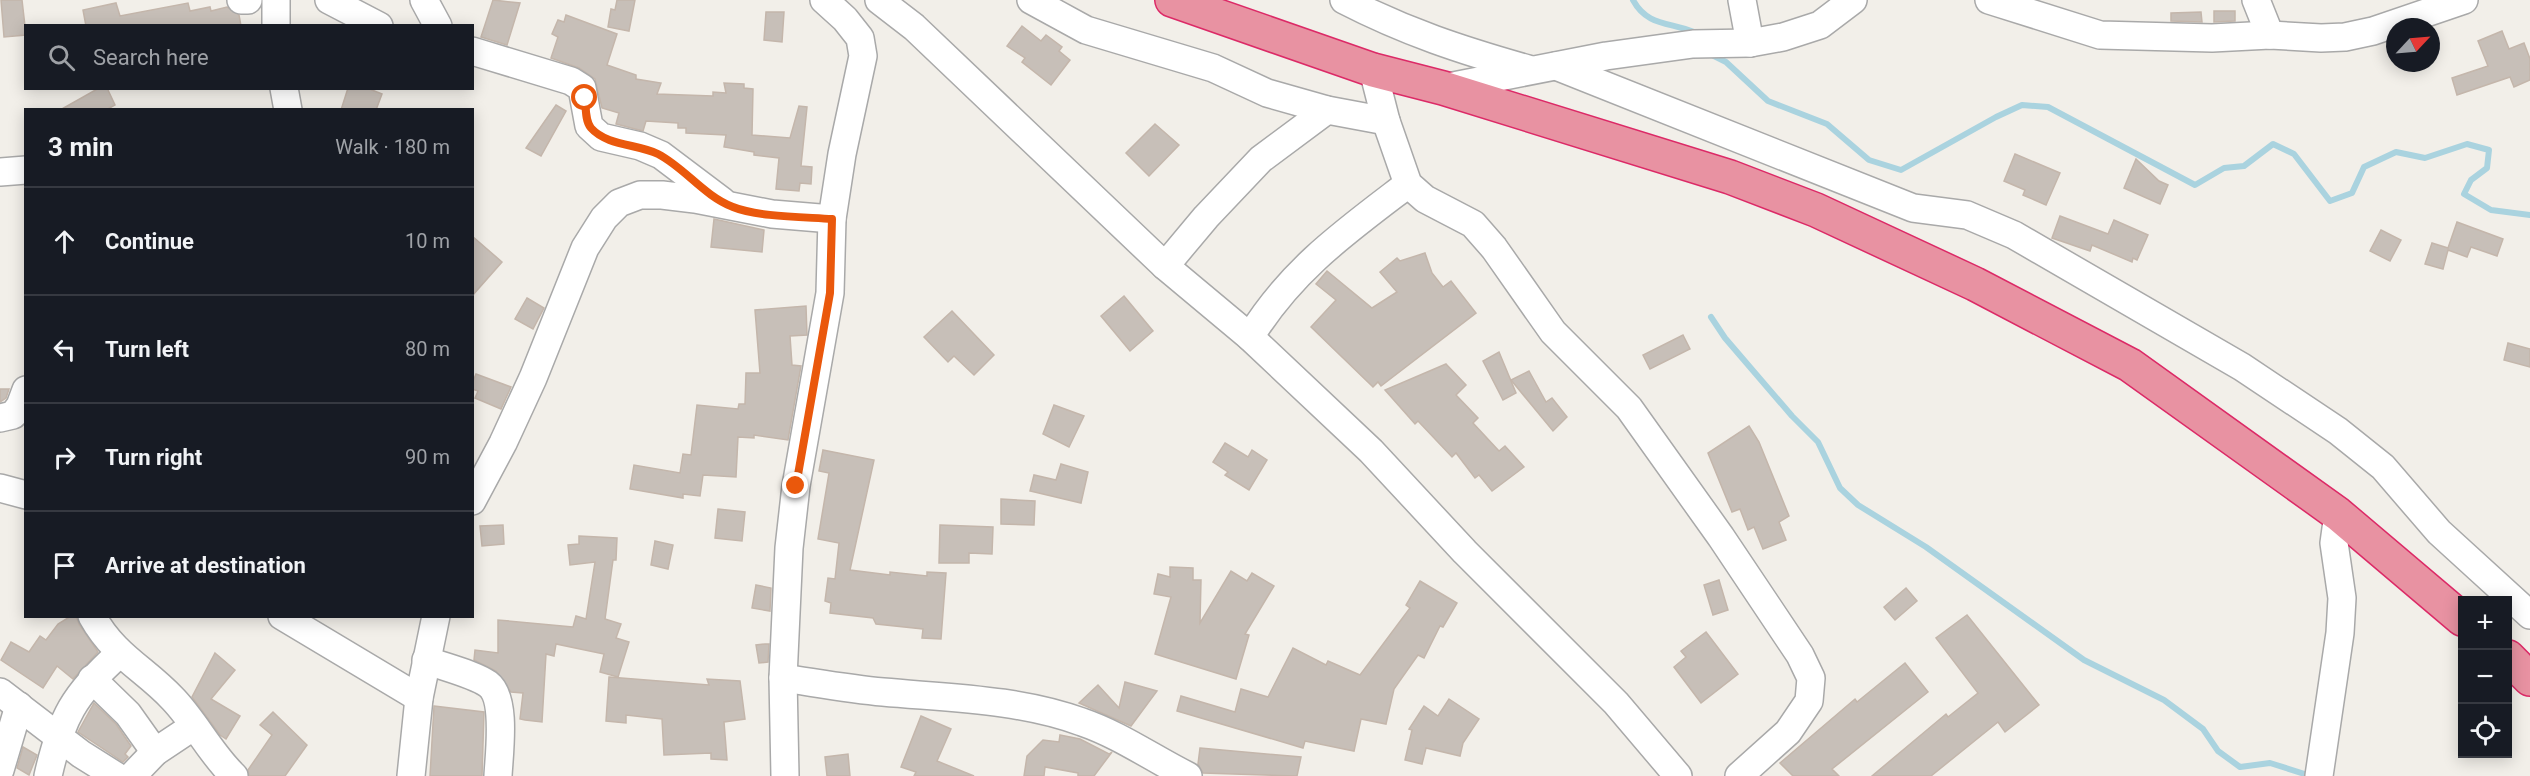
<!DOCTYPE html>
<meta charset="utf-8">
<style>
body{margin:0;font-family:Roboto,sans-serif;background:#242831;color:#f1f3f6}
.controls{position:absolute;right:18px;bottom:18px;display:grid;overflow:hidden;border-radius:0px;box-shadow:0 3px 15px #0003}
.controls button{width:54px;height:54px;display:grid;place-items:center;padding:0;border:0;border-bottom:2px solid #363941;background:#171b24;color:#f1f3f6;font:30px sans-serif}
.compass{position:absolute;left:2386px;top:18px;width:54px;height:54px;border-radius:50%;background:#171b24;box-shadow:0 3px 15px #0003;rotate:64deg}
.stop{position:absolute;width:18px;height:18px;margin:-14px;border:4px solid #ea580c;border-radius:50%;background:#fff}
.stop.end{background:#ea580c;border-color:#fff;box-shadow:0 2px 6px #0008}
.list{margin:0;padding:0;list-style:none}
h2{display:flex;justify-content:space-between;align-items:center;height:78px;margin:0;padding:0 24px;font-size:26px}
h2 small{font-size:20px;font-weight:400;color:#9ea1a6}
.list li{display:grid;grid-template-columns:39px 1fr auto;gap:18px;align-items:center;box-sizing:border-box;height:108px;padding:0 24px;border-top:2px solid #363941}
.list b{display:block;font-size:22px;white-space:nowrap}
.list em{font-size:20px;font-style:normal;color:#9ea1a6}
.icon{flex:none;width:33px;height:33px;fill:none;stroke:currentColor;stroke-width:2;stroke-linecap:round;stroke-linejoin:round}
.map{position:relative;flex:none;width:2530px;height:776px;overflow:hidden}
.search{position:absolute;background:#171b24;box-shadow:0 3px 15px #0003;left:24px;top:24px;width:450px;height:66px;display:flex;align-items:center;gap:15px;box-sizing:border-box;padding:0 21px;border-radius:0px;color:#9ea1a6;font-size:22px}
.panel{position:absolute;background:#171b24;box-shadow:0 3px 15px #0003;left:24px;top:108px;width:450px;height:510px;border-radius:0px}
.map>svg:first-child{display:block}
</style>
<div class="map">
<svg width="2530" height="776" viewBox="0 0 2530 776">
<rect width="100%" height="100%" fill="#f2efe9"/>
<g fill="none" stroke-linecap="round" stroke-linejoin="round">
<g stroke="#aad3df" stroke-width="6">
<path d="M1633,0C1647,26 1669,22 1694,32V36"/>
<polyline points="1710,54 1726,62 1768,101 1827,124 1869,160 1901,170 1996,117 2022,105 2048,107 2195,185 2224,168 2244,166 2273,144 2294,154 2330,201 2352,193 2364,167 2396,152 2425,158 2467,144 2489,150 2487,168 2471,180 2464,194 2491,210 2530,215"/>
<polyline points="1711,317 1725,338 1792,416 1818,442 1840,488 1858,505 1926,547 2084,660 2164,700 2203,729 2218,751 2240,767 2270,763 2311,776"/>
</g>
</g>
<g fill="#c7bfb8" stroke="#c4b6ab" stroke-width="1.5">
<polygon points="1,0 22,0 26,35 4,37"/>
<polygon points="493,0 520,3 507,45 481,37"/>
<polygon points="617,0 635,0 629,31 608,27 611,9 615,10"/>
<polygon points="116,3 120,16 188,3 190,11 210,7 211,11 227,7 239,15 241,26 86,26 83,10"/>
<polygon points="2214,11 2235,11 2235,21 2214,22"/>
<polygon points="766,12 784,12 782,42 764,40"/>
<polygon points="2201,12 2202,22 2171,21 2171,13"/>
<polygon points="566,15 617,34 607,65 636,75 636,79 661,83 657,94 713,96 713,92 726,93 724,83 744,84 744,88 753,89 752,135 790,138 799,106 807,107 801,166 812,167 811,184 800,183 799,191 776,189 779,158 754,155 754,152 724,147 726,135 686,133 686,128 678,128 678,123 646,121 643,131 616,124 619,113 602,108 595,79 579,68 551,58 558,37 552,34 558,20 564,22"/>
<polygon points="1022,26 1041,41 1046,35 1062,47 1059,51 1070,60 1051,85 1022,62 1025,58 1007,46"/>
<polygon points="2502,31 2509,49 2524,43 2530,59 2530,80 2514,87 2510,77 2457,95 2452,78 2488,66 2478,41"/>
<polygon points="99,88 107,88 115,105 106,110 60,110"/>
<polygon points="348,88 367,88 382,94 376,110 341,110"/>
<polygon points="556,105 566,111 541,156 526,148"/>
<polygon points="1155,124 1179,145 1149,176 1126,153"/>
<polygon points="2015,154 2060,173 2046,205 2023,195 2025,190 2004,181"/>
<polygon points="2136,159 2159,181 2168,185 2160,204 2124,188"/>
<polygon points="2060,216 2108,234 2114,220 2148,235 2137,260 2133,258 2132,262 2092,245 2090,251 2052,238"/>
<polygon points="714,219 764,230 762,252 711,247"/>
<polygon points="2457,222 2503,239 2497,256 2471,247 2467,257 2448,250 2443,269 2425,264 2432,243 2448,248"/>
<polygon points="2381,230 2401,240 2390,261 2370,251"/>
<polygon points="472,236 502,262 472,296"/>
<polygon points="1425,253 1432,273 1443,287 1451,281 1476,313 1381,386 1378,382 1373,387 1311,327 1336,300 1316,284 1327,271 1372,308 1397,292 1380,272 1397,258 1400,261"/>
<polygon points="1124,296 1153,331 1130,351 1101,316"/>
<polygon points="527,298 544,308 533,329 515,319"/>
<polygon points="806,306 807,335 790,336 792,365 801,366 788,440 754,435 754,438 738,437 736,477 703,475 700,496 683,494 683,498 630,489 634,465 680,473 683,454 691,455 697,405 738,409 739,404 745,404 746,373 760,373 755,310"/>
<polygon points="952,311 994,355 974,375 954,356 948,362 924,337"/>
<polygon points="1683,335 1690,349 1650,369 1643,355"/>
<polygon points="2508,343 2530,349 2530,367 2504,360"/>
<polygon points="1499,352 1516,393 1503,400 1483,361"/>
<polygon points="1446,364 1466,385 1456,395 1478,418 1473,423 1499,451 1505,446 1524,467 1492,491 1479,475 1475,478 1456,453 1452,457 1418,421 1415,424 1385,390"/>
<polygon points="1529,371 1546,402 1552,398 1567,417 1553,431 1511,380"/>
<polygon points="476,374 511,387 501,409 475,398 478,391 472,389 472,384"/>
<polygon points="0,389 9,389 6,398 0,402"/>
<polygon points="1054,405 1084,416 1069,447 1043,434"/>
<polygon points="1749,426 1759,442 1789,516 1779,522 1786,540 1763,549 1754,527 1748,530 1740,509 1732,512 1708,453"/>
<polygon points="1225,443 1248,457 1252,450 1267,460 1249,490 1225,475 1228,472 1213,462"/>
<polygon points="823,450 874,460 850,570 890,575 890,572 927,576 927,572 946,573 941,639 922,638 923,629 876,624 873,618 830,613 831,603 825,601 828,578 835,579 839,543 818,539 829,473 819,471"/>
<polygon points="1061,464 1088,472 1081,503 1030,491 1034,475 1056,480"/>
<polygon points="1001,499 1035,501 1034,525 1001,524"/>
<polygon points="718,509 745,512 742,541 715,538"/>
<polygon points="503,525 504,544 482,546 480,526"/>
<polygon points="940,525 993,527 992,554 969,553 969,563 939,563"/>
<polygon points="579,536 617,538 616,560 613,560 605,619 621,624 616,638 629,642 618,677 600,672 604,654 556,644 554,656 546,654 542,722 525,720 520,719 523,693 511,692 496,671 474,660 475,650 498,653 498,620 573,627 576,616 586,619 595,562 570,565 568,545 579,544"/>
<polygon points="655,541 673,545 668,569 651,565"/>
<polygon points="1170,567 1193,568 1193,580 1201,580 1200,623 1231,571 1247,581 1252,573 1274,586 1245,634 1249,635 1236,679 1155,654 1171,597 1154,594 1158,574 1170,577"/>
<polygon points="1719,580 1728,610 1713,615 1704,585"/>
<polygon points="1420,581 1457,603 1443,627 1440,626 1424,658 1418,655 1394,689 1386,724 1361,719 1354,751 1305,741 1303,748 1177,711 1181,696 1235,712 1241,689 1268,697 1293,648 1326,665 1328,661 1360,675 1410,608 1406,605"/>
<polygon points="756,585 771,588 770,611 752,608"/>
<polygon points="1906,588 1917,601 1895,620 1884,607"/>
<polygon points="1967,615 2039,705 2005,732 1998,722 1931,776 1872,776 1946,714 1948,717 1978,693 1936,638"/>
<polygon points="71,616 76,616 79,624 98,652 73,679 57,666 43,688 1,660 11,642 29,652 40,636 46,640 58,624"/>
<polygon points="1706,632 1738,674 1701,703 1674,667 1686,657 1681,651"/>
<polygon points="765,644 769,644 768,662 759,663 756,645"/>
<polygon points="215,653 235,670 211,699 240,716 226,739 220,735 192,697"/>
<polygon points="1905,663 1928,692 1832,769 1839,776 1793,776 1780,763 1855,699 1857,702"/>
<polygon points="609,677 709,685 707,679 740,681 745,719 724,722 727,760 711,759 711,753 664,755 662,719 626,715 626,723 606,721"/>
<polygon points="1125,682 1157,691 1131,726 1079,703 1098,685 1119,708"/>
<polygon points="1449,699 1479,719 1463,743 1460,756 1426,748 1422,764 1405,760 1412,730 1409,729 1424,706 1438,716"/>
<polygon points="94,703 116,724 131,746 125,754 128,757 123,762 78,732"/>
<polygon points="434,706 484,712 482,776 430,776"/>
<polygon points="273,712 307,745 285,776 249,776 248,770 272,735 260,725"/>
<polygon points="921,716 951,729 937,761 974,776 914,776 916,772 901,767"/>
<polygon points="1060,735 1080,739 1109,754 1112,752 1094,776 1078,776 1078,773 1045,767 1044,776 1024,776 1027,756 1043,740 1059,742"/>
<polygon points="23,747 37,755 29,775 17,768"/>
<polygon points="1200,748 1301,757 1297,776 1203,773 1198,764"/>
<polygon points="848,754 850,776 827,776 825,757"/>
</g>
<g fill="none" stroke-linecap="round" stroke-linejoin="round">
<g stroke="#a9a9a9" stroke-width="30">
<g id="minor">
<polyline points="241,0 248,0"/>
<polyline points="276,0 276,26"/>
<polyline points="329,0 379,26"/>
<polyline points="424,0 438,26"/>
<polyline points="879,0 914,27 1165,266 1250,337 1371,451 1465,552 1616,703 1678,776"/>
<polyline points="1031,0 1086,30 1213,68 1267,93 1327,110 1386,121"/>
<path d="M1344,0C1406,32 1461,50 1528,69"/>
<polyline points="1742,0 1750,43"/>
<polyline points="1989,0 2100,35 2212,38 2270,35 2321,38 2345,37 2373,31 2464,0"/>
<polyline points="2256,0 2270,35"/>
<polyline points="472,51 571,81 582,88 589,126 601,137 640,146 661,155 722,201"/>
<polyline points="1556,66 1913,208 1967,215 2014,235 2242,367 2338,431 2383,467 2439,532 2530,615"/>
<polyline points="1373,70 1386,121 1408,184 1425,199 1473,224 1494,248 1553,332 1629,408 1721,537 1800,655 1811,678 1809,701 1788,732 1739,776"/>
<polyline points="284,88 288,110"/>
<polyline points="1443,88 1606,56 1693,44 1750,43 1783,37 1820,25 1853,0"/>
<polyline points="0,172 26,170"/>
<polyline points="1165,266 1206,217 1261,159 1327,110"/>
<path d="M1250,337C1292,269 1345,232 1408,184"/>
<polyline points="0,418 13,415 20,406 26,390"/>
<polyline points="0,488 26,495"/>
<polyline points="472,501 503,443 533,378 585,248 604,218 619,203 640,195 662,195 695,199 772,214 832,219"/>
<path d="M92,616C115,657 144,668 173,699C196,723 210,753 234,776"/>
<polyline points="282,616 419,698"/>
<path d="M426,660C444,667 474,674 488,684C507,698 499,754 498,776"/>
<path d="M783,678C817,683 850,689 883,692C949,698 1020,699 1082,722C1120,735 1152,758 1188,776"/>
<polyline points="92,679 128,714 155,752"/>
<polyline points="0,692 81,754 116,776"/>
<polyline points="0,770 19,706"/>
<path d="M48,776C61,718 74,694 119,654"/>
<polyline points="132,776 155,752 194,726"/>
<polyline points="411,776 419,698 436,616"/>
<polyline points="785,776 783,678 789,548 796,486 830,293 832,219 842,154 863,56 860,38 845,19 824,0"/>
<polyline points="2319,776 2340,633 2342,598 2334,543 2338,514"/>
</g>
</g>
<g stroke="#dc2a67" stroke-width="36">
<g id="highway">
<polyline points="1172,0 1373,70 1443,88 1730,177 1816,210 1975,284 2130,365 2338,514 2462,619"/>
<polyline points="2508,657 2530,679"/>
</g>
</g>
<use href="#minor" stroke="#fff" stroke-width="27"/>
<use href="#highway" stroke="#e892a2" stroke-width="33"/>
</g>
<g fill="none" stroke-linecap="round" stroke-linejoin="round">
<path stroke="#ea580c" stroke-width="8" d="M585,98C586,108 585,121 591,128C607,146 638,144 658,154C685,168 704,196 733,207C757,217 805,217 832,219L830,293L796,486"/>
</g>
</svg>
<div class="controls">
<button>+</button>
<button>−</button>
<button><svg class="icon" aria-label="locate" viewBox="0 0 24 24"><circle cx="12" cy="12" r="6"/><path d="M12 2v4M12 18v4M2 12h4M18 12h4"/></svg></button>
</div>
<svg class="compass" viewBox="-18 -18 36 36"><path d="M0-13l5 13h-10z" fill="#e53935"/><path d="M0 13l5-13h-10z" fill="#9ea1a6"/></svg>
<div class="stop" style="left:585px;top:98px"></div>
<div class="stop end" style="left:796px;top:486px"></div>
<div class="search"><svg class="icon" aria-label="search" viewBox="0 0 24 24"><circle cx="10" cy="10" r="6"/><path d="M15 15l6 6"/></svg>Search here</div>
<section class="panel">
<h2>3 min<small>Walk · 180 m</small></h2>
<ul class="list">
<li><svg class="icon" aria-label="ahead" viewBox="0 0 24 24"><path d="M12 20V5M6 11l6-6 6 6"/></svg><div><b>Continue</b></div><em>10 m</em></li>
<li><svg class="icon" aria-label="left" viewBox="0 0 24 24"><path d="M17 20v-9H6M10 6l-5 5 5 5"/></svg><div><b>Turn left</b></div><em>80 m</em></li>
<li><svg class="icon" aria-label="right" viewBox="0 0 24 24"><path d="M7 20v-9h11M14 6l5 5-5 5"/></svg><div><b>Turn right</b></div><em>90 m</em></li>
<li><svg class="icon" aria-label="arrive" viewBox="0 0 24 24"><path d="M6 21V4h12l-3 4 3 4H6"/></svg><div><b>Arrive at destination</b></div></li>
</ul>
</section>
</div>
